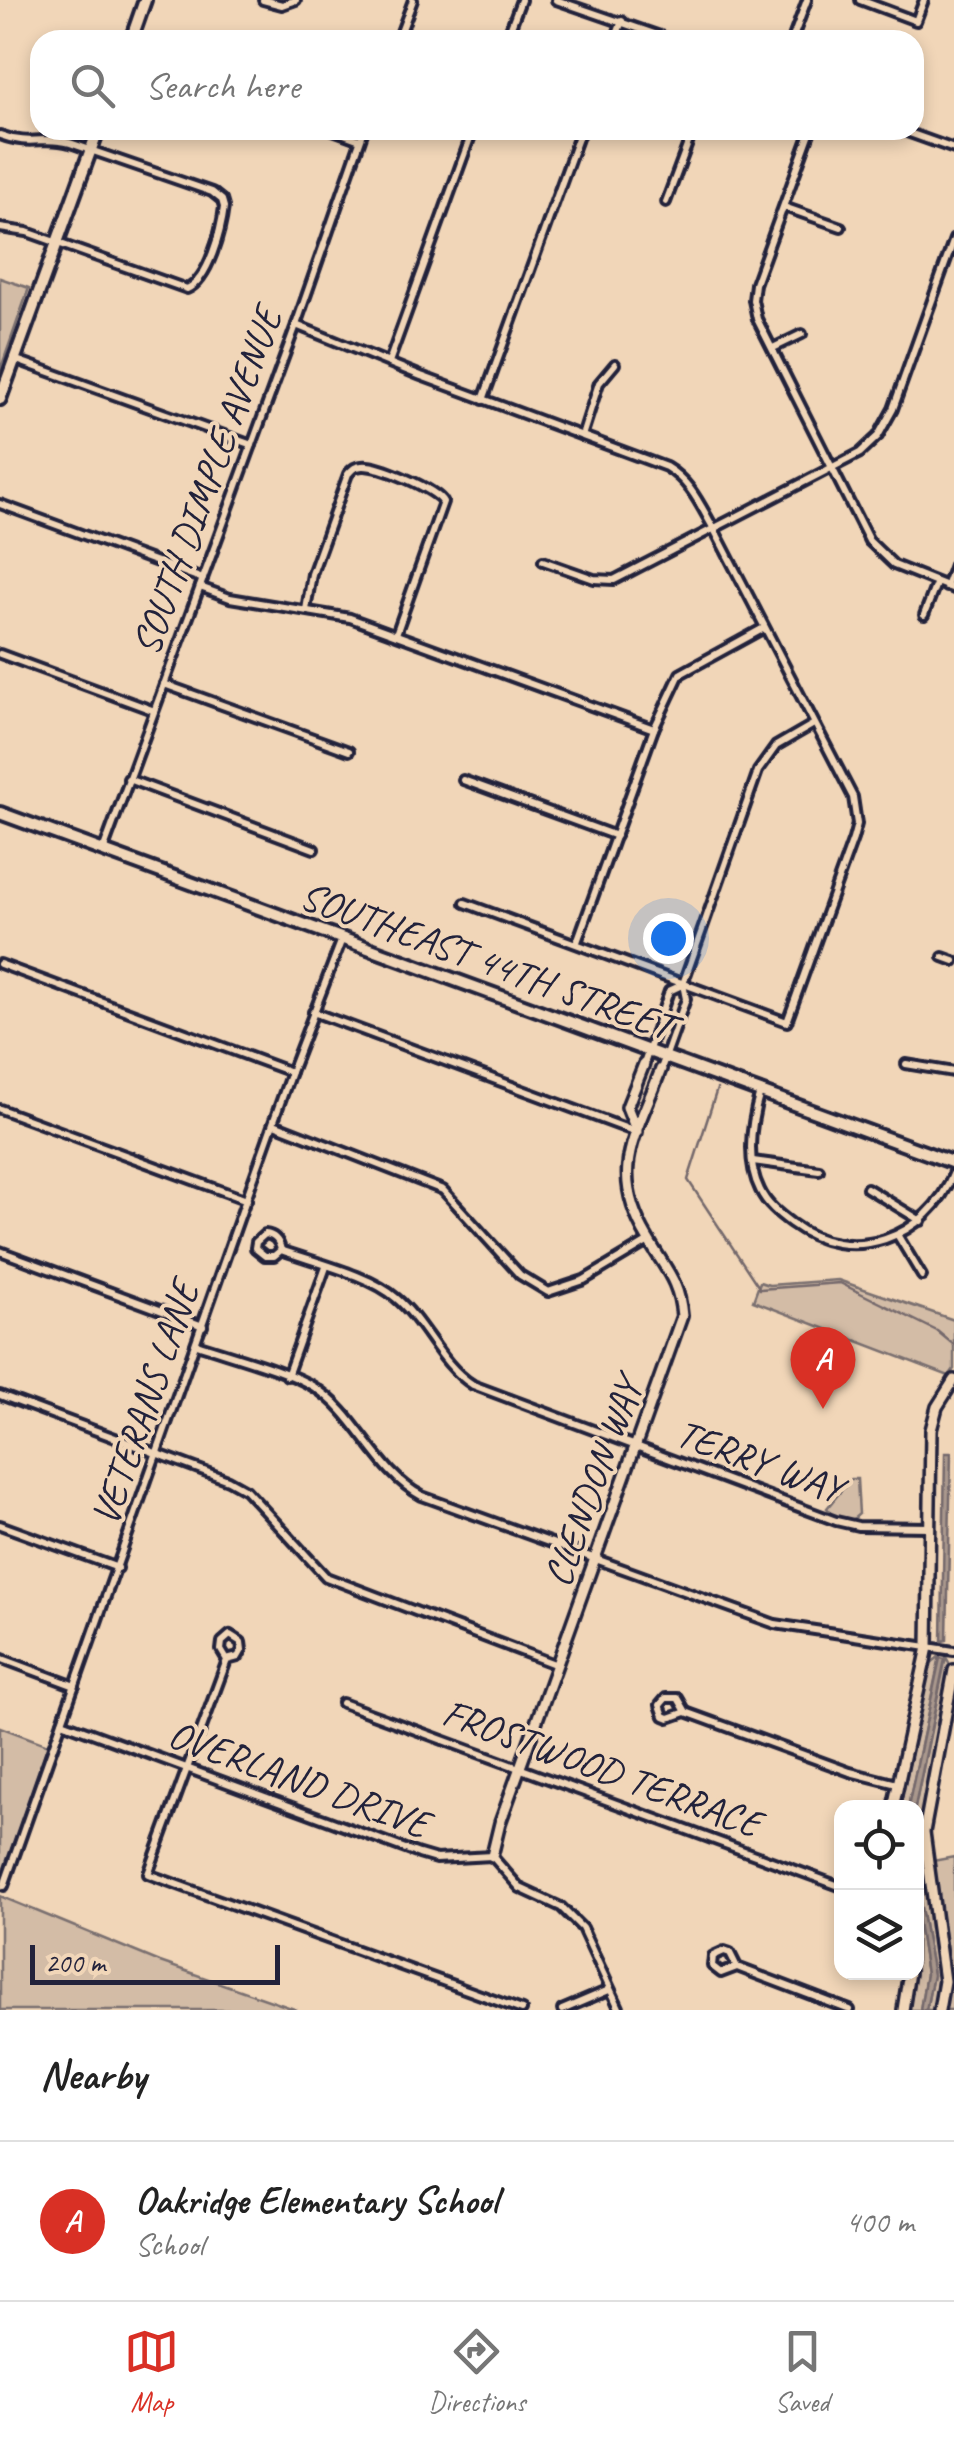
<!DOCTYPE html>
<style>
body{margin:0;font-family:Caveat,sans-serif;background:#f2f2f2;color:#222}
.controls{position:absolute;right:30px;bottom:30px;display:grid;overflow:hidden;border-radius:20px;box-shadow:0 5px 15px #0003}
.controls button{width:90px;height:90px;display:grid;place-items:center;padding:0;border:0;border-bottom:2px solid #e0e0e0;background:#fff;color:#222;font:50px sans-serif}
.scale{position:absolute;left:30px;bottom:25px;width:250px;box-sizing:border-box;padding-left:10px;border:5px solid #22223b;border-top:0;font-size:28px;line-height:35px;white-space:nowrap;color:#22223b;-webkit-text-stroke:8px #f1d6b8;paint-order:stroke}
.you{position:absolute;left:668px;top:938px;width:35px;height:35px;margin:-25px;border:8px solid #fff;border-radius:50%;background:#1a73e8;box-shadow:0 0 0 15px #1a73e833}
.badge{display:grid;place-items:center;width:65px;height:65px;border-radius:50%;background:#d93025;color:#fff;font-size:32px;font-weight:700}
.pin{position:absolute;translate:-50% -82px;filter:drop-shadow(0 2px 5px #0008)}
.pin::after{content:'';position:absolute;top:52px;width:35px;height:30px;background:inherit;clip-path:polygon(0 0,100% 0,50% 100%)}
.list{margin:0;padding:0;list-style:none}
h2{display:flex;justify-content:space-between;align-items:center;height:130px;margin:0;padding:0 40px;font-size:42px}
h2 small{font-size:32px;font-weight:400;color:#767676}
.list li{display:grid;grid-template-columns:65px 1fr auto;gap:30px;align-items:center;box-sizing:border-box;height:160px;padding:0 40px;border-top:2px solid #e0e0e0}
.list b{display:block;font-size:38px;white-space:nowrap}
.list p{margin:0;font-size:32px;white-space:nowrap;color:#767676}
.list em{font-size:32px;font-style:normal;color:#767676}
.icon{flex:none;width:55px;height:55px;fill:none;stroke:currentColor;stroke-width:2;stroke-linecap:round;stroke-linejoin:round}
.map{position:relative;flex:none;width:954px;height:2010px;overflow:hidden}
.search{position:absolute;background:#fff;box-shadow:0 5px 15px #0003;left:30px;right:30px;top:30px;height:110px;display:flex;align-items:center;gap:25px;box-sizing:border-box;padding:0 35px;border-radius:30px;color:#767676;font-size:38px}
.sheet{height:290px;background:#fff}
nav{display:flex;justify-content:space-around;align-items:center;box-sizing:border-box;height:140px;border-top:2px solid #e0e0e0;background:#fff;font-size:28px;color:#767676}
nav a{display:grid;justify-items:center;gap:5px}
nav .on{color:#d93025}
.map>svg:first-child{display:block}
</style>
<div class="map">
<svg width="954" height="2010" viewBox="0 0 954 2010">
<rect width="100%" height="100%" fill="#f1d6b8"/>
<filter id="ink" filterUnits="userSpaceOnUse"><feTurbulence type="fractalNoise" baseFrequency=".01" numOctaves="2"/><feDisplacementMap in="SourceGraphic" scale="20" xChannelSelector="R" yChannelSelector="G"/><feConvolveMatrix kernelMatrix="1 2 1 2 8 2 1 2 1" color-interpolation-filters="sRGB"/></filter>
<g filter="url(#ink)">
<g fill="#d3bca6" stroke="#7a6f70" stroke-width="2.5">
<polygon points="0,278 29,288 0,371"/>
<polygon points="838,1280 954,1320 954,1369 949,1376 753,1301 760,1282 769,1285"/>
<polygon points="851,1479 857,1479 859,1514 851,1521 832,1515 827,1508"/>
<polygon points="940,1656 908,1807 900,1808 930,1664"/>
<polygon points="946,1657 952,1668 926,1789 918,1841 939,1961 934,2010 926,2010 933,1975 917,1885 915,1808"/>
<polygon points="0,1727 48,1745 0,1882"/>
<polygon points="954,1857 954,2010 945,2010 950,1971 933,1861"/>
<polygon points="0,1896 160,1962 297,2010 0,2010"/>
<polygon points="917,1916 926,1974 920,2010 909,2010 916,1972"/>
</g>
<g fill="#aa988d" stroke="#74696c" stroke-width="2.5">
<polygon points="945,1453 951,1453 947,1640 942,1641"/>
<polygon points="940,1658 945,1659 915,1807 908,1807"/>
<polygon points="917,1885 933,1975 926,2010 920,2010 926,1974 917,1916"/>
</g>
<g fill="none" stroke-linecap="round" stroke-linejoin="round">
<polyline stroke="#74696c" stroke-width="2.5" points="717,1089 688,1180 760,1289 840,1283 937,1331 954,1345"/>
<g stroke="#22223b" stroke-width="14">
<g id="minor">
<polyline points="263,0 282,5 296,0"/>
<polyline points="556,0 672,40"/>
<polyline points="860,0 916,21 924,0"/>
<polyline points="398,40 413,0"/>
<polyline points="506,40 521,0"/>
<polyline points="615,40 622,21"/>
<polyline points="792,40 807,0"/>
<polyline points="333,130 360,140"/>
<polyline points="811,130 755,284 753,300 757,319 869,541 894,565 954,589"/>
<polyline points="901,130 954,149"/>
<path d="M0,135C31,147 45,135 70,143L212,192L222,200L224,207C221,231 209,279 187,289L27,232L0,228"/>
<polyline points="666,202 693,130"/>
<polyline points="784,207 841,227"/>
<path d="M296,325L421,376L666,467C691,482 700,505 714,529L853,797L857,824L853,839L787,1022L465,903"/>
<polyline points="773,348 802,334"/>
<polyline points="14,359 252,445"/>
<polyline points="389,362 473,130"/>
<polyline points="483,400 581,130"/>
<polyline points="582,436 599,383 615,364"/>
<polyline points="0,504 203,579"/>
<polyline points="543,561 594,579 614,580 860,453 878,436 893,409 954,239"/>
<polyline points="200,587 230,598 350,618 654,729"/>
<polyline points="946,587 954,565"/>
<path d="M306,610L312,574L348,474C353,469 353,467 362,466C377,464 436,489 443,502L396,634"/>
<polyline points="924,615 936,584"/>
<polyline points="0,654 152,710"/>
<polyline points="164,684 349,751"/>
<polyline points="128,779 314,849"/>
<polyline points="463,780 616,836"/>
<polyline points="103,851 296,325 364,130"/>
<polyline points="577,942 654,729 680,674 764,628"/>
<polyline points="943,957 954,961"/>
<polyline points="0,964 291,1072"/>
<polyline points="313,1012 636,1132"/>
<polyline points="644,1064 669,991 682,985"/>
<polyline points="906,1064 954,1072"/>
<polyline points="661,1069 686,999 683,984 758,771 776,746 814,724"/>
<path d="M760,1092C751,1123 745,1160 760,1190C767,1205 779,1214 791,1223C850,1267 928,1239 954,1172"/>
<polyline points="0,1109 247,1200"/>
<polyline points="274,1124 443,1190 520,1275 548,1292 584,1280 649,1241"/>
<polyline points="753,1161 819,1170"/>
<polyline points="867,1188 921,1221"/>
<polyline points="898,1236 922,1276"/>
<path d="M281,1250L274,1256H265L255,1248L256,1242L265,1234C275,1235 279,1241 281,1250C314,1262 370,1275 396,1298C426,1323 439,1363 473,1385L836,1521L858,1526L930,1527"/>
<polyline points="0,1251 203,1326"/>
<path d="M197,1344C229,1355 287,1370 314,1387C358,1414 375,1471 422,1496L775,1624L954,1651"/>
<polyline points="287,1376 326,1267"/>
<polyline points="0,1395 228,1480 246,1490 326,1577 557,1665"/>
<polyline points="0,1525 118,1568"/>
<polyline points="0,1658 75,1686"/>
<polyline points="227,1660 221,1650 222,1642 230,1635 241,1642 242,1650 238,1657 227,1660 148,1874 522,2010"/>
<polyline points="342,1703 842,1887"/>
<polyline points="686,1712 669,1718 664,1716 660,1705 666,1698 678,1698 686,1712 850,1772 897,1784"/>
<polyline points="62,1722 419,1854 436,1859 492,1856 520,1888 561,1907 582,1928 620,2010"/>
<polyline points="4,1886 291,1072 342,939"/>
<polyline points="737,1967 730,1953 724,1951 713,1956 712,1966 721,1973 737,1967 850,2010"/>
<polyline points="562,2010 609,1990"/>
</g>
</g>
<g stroke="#22223b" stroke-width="16">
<g id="tertiary">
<polyline points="637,1132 627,1107 644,1064"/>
<polyline points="893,1808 928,1647 931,1430 937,1407 954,1380"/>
<path d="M492,1856L500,1823L682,1316C679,1280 665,1269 648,1239C607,1171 636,1136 661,1069"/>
<polyline points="903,2010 909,1972"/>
<polyline points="939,2010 944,1981 924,1832 954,1670"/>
</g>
</g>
<g stroke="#22223b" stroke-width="18">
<g id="secondary">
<polyline points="131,40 145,0"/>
<polyline points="0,399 98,130"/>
<polyline points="0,813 954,1163"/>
</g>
</g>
<use href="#minor" stroke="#f1d6b8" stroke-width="6"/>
<use href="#tertiary" stroke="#f1d6b8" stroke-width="9"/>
<use href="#secondary" stroke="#f1d6b8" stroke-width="10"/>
</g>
</g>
<g text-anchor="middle" stroke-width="8" stroke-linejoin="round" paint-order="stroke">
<g font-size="40" fill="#22223b" stroke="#f1d6b8">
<text transform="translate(206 481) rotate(-70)" y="14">SOUTH DIMPLE AVENUE</text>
<text transform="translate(487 960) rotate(20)" y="14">SOUTHEAST 44TH STREET</text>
<text transform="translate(144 1403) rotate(-71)" y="14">VETERANS LANE</text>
<text transform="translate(760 1460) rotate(20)" y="14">TERRY WAY</text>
<text transform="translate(592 1482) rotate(-70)" y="14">CLENDON WAY</text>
<text transform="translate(602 1767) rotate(20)" y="14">FROSTWOOD TERRACE</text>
<text transform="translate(299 1778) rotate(20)" y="14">OVERLAND DRIVE</text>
</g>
</g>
</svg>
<div class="controls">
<button><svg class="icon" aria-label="locate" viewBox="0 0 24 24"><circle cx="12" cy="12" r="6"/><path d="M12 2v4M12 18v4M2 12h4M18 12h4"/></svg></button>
<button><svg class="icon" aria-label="layers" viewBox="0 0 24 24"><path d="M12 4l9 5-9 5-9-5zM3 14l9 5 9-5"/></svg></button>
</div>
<div class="scale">200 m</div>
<div class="you"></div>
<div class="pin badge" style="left:823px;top:1409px">A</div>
<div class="search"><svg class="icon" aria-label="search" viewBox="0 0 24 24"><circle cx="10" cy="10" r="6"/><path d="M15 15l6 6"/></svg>Search here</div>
</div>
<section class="sheet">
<h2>Nearby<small></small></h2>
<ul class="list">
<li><span class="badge">A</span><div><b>Oakridge Elementary School</b><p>School</p></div><em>400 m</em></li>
</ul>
</section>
<nav>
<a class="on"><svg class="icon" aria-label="map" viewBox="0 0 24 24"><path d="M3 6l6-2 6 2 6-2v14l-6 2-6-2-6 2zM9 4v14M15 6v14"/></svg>Map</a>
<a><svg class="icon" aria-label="directions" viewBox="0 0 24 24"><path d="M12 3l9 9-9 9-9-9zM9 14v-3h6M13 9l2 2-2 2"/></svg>Directions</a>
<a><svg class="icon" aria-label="saved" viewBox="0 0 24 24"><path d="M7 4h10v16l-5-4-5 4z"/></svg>Saved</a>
</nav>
